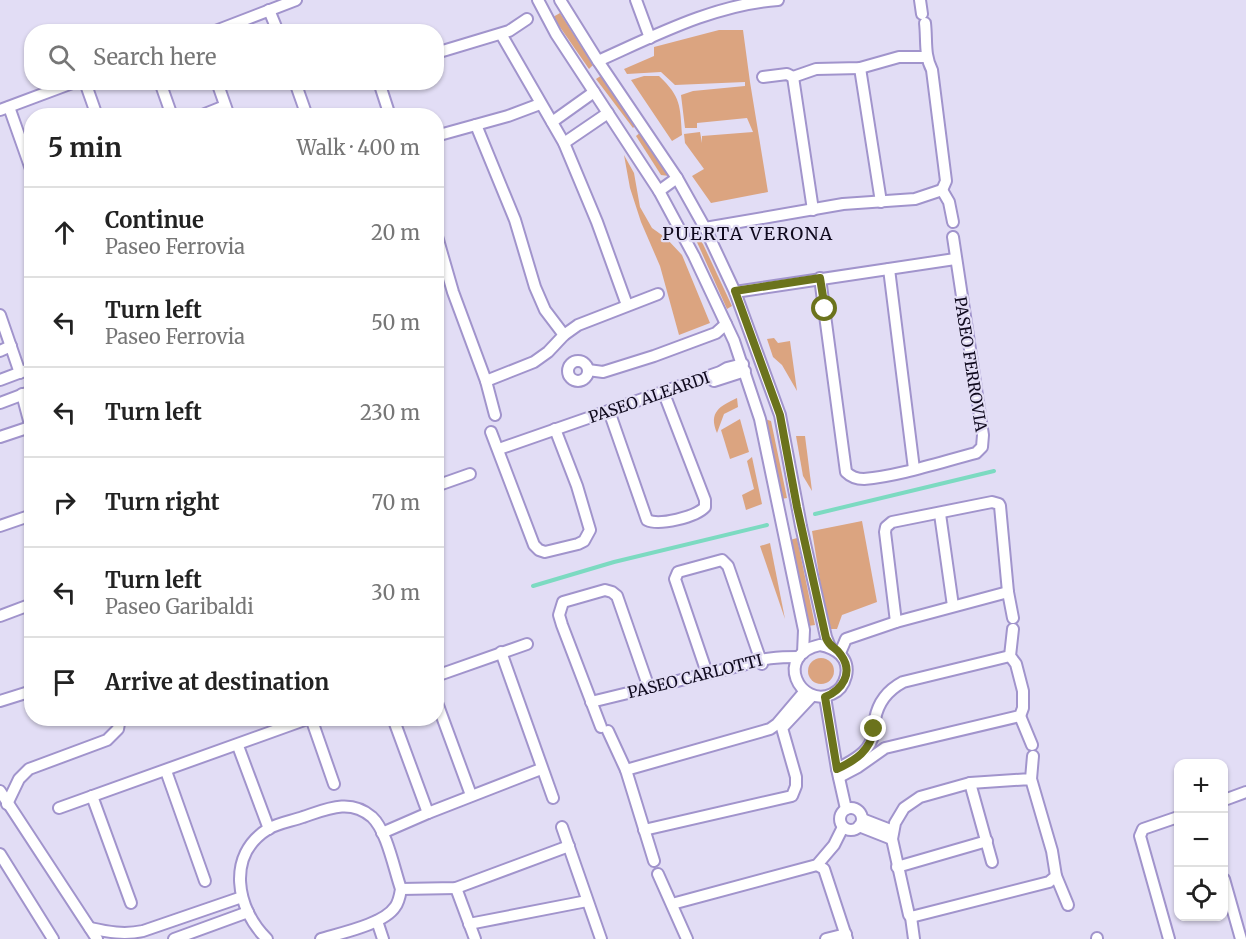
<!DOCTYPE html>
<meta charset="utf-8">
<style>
body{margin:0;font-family:Merriweather,serif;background:#f2f2f2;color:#222}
.controls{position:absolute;right:18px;bottom:18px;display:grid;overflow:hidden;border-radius:12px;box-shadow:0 2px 4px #0004}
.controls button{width:54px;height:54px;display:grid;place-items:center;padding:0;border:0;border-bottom:2px solid #e0e0e0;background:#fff;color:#222;font:30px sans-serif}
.stop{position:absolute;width:18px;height:18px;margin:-14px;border:4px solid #6b731c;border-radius:50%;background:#fff}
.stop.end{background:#6b731c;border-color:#fff;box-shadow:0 2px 6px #0008}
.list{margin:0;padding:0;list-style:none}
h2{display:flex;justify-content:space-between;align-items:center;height:78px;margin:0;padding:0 24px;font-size:26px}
h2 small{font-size:20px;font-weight:400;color:#767676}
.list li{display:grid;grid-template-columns:39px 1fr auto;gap:18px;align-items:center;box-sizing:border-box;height:90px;padding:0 24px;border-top:2px solid #e0e0e0}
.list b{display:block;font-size:22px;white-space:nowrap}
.list p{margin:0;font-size:20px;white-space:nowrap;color:#767676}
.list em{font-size:20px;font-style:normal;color:#767676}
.icon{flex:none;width:33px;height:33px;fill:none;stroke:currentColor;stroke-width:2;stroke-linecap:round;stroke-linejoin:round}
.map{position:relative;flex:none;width:1246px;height:939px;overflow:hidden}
.search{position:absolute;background:#fff;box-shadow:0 2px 4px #0004;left:24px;top:24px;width:420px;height:66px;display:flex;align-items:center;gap:15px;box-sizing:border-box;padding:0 21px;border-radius:24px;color:#767676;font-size:22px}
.panel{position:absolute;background:#fff;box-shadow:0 2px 4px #0004;left:24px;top:108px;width:420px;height:618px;border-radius:24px}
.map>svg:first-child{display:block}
</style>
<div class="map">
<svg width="1246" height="939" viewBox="0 0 1246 939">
<rect width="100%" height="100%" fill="#e2ddf5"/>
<g fill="#dba480">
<polygon points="560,13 593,65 589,69 553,17"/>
<polygon points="719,30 743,30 750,82 768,192 711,203 692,176 704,169 685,143 684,134 700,132 702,143 702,136 753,132 747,118 697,123 697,128 685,128 681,95 693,91 745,86 745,82 675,85 661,72 627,74 624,69 654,56 654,47"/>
<polygon points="602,75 636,125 633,128 596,79"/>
<path d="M644,76H659C681,97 680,105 682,135L672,141L631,80Z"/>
<polygon points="641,132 669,176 661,175 636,136"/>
<polygon points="624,155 634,173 640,207 652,228 666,238 682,255 710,323 679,335 660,266 641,222 630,188"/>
<polygon points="692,231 703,244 732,306 727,309"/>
<polygon points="774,338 778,343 790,341 797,391 782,365 773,357 767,339"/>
<path d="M737,398L738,407L724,414L717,433C708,412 720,406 737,398Z"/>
<polygon points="740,419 749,452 730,459 721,430"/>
<polygon points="765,419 771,421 787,498 781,499"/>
<polygon points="796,436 805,436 812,491 803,476"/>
<polygon points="752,457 762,504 746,510 742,495 754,489 747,461"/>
<polygon points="862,521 877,602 842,615 837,629 831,629 823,599 812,531"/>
<polygon points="797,538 815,625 808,626 790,540"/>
<polygon points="770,543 785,619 760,546"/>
<circle cx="821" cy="671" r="13"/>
</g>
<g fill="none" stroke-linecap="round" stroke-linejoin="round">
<g stroke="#7cdac1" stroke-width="4">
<polyline points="815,514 994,471"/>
<polyline points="533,586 614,562 767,525"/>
</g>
<g stroke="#a194cc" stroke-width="14">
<g id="minor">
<polyline points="538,0 556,34 659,191 694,256 734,341 760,419 804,630 803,653"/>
<polyline points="560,0 598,61 677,178 705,228 735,292 780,415 801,526 826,637 830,647"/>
<polyline points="636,0 650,38"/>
<polyline points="920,0 922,14"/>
<polyline points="269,10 278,32"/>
<path d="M925,23C927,39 924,55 932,70L946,181L942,190"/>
<polyline points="213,32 296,0"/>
<polyline points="501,34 564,143 597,222 627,305"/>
<polyline points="436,53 509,31 527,19"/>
<path d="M598,61C654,36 715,4 778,0"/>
<polyline points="860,68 881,202"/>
<polyline points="763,77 787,74 793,77 816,69 860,68 899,57 926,57"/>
<polyline points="793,77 813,210"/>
<polyline points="85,82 97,116"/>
<polyline points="160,82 172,116"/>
<polyline points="217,82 229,116"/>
<polyline points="295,82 307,116"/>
<polyline points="379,82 390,116"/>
<polyline points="9,107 32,172"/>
<polyline points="0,110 75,82"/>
<polyline points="200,116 225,106"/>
<polyline points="552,122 594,92"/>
<polyline points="476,125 515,220 535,287 545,310 564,335"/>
<polyline points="443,134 508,116 540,104"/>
<polyline points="564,143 608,113"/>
<polyline points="942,190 949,202 953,222"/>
<polyline points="659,191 677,178"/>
<polyline points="705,228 843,204 915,199 942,190"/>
<polyline points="436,233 453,292 486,381 495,415"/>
<polyline points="889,269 914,469"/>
<path d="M820,278L846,472C851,477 857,479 864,479C899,476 941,462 976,453L982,447L983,435L953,237"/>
<polyline points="735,292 955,259"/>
<polyline points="0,315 20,373"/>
<polyline points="0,351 11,346"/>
<circle cx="578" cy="371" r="10"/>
<polyline points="588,370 603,372 654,356 716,333 726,324"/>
<polyline points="0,380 32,368"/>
<polyline points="486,381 534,362 548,352 564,335 578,325 658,294"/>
<polyline points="714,381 745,371"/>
<polyline points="22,394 32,432"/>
<polyline points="0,403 32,391"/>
<path d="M609,411L647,520C659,526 696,517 705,507V500L663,391"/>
<polyline points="491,432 534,545 539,550 545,552 578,544 584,541 590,530 577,486 555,429"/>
<polyline points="0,437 30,427"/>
<polyline points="499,449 720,372 727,368 743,364"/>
<polyline points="436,486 470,474"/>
<polyline points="940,514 953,606"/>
<polyline points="0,526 32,515"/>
<polyline points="0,616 32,604"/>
<polyline points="896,622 885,532 886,527 892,522 992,502 999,504 1000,506 1008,592 1013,618"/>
<path d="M820,645C836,648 850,658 846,676C844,684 839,691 832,694C800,709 773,655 820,645Z"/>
<polyline points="501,652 553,798"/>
<polyline points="840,653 846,639 896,622 1008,592"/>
<polyline points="707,673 675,579 678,572 722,560 728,566 762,664"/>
<polyline points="436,676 527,644"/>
<polyline points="825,697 837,769 846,809"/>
<polyline points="436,700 471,795"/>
<polyline points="0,701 32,691"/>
<path d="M591,702L743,665C762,658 778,657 799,657"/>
<polyline points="1020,716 1032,745"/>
<polyline points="311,718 334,784"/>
<polyline points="393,718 428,813"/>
<polyline points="601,727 562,625 559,615 563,602 605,590 612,592 617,596 649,688"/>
<polyline points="608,731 626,770"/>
<polyline points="238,746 269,829"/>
<path d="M837,769C850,762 867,754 872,739C874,732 874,726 875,719C878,703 888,690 903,682L1010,656"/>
<polyline points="166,771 205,881"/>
<polyline points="839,777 858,767 885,748 1020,716 1023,708 1023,691 1016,664 1010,656 1013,629"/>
<polyline points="1031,779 970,783 920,797 904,808 895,823 892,839 909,915 911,917 1049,882 1056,876 1052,851 1031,779 1033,756"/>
<polyline points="970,783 992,862"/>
<polyline points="0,791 97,939"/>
<polyline points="92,796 131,903"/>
<polyline points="1227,799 1246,792"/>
<polyline points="7,804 19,779 29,769 107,740 118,729 120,718"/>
<circle cx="851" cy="819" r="11"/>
<polyline points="59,808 310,718"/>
<polyline points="862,819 893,831"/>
<polyline points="859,826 892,839"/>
<polyline points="562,827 601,939"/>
<polyline points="644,830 792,796 796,786 796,777 782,728 812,696"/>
<polyline points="382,833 428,813 541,769"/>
<polyline points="0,854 53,939"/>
<polyline points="654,861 626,770 770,729 777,724 805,691"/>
<polyline points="817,865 824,869 847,939"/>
<polyline points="897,867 987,841"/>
<polyline points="658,874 687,939"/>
<polyline points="1056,876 1068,905"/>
<polyline points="1224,879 1241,939"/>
<polyline points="456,888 475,939"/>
<polyline points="401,889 456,888 569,846"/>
<polyline points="672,904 817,865 834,845 843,827"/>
<polyline points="911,917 914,939"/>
<polyline points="377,921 383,939"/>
<polyline points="469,924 587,901"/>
<path d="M90,928C108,932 124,935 143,931L242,897"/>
<polyline points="1097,938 1097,939"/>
<polyline points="174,939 248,912"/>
<path d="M267,939C236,909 226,855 268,829C278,823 292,821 303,817C327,809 350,798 372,817C387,831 394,869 401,889C400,895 399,902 395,907C384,924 341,933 321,939"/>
<polyline points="826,939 846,934"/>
<polyline points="1169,939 1140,836 1143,829 1178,817"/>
</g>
</g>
<use href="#minor" stroke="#fff" stroke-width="10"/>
</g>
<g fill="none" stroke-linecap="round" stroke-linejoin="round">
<path stroke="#6b731c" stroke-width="8" d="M825,309L820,278L735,291L780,415L797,507L826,638C831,649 835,646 841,655C854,673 842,690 825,697L837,769C856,760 870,751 874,729"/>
</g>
<g text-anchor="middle" stroke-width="4.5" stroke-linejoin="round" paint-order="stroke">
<g font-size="16" fill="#0f091d" stroke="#e2ddf5">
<text transform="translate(971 364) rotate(81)" y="6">PASEO FERROVIA</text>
<text transform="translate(649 397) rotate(-19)" y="6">PASEO ALEARDI</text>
<text transform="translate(695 676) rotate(-14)" y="6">PASEO CARLOTTI</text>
</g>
<g font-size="18" letter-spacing="1.5" fill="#0f091d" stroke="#e2ddf5">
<text x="748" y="240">PUERTA VERONA</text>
</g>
</g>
</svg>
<div class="controls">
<button>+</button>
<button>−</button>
<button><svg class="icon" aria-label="locate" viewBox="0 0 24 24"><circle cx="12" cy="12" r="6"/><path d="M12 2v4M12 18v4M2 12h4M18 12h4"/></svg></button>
</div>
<div class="stop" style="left:825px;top:309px"></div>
<div class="stop end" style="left:874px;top:729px"></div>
<div class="search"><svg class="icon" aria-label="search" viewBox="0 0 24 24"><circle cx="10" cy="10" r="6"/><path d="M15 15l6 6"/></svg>Search here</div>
<section class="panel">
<h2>5 min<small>Walk · 400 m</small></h2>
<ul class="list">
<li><svg class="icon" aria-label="ahead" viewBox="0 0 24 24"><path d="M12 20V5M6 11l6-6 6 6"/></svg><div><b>Continue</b><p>Paseo Ferrovia</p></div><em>20 m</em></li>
<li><svg class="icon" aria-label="left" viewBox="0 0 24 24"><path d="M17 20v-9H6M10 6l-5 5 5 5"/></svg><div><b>Turn left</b><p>Paseo Ferrovia</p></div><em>50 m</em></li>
<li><svg class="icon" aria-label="left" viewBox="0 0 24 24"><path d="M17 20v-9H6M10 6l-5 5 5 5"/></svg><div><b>Turn left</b></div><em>230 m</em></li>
<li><svg class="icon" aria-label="right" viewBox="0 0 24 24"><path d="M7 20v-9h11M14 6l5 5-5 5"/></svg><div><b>Turn right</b></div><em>70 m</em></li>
<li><svg class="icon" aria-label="left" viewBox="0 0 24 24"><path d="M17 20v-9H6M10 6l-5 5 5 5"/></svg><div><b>Turn left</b><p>Paseo Garibaldi</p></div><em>30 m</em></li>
<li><svg class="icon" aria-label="arrive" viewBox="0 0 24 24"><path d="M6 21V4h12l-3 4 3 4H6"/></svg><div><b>Arrive at destination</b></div></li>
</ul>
</section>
</div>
